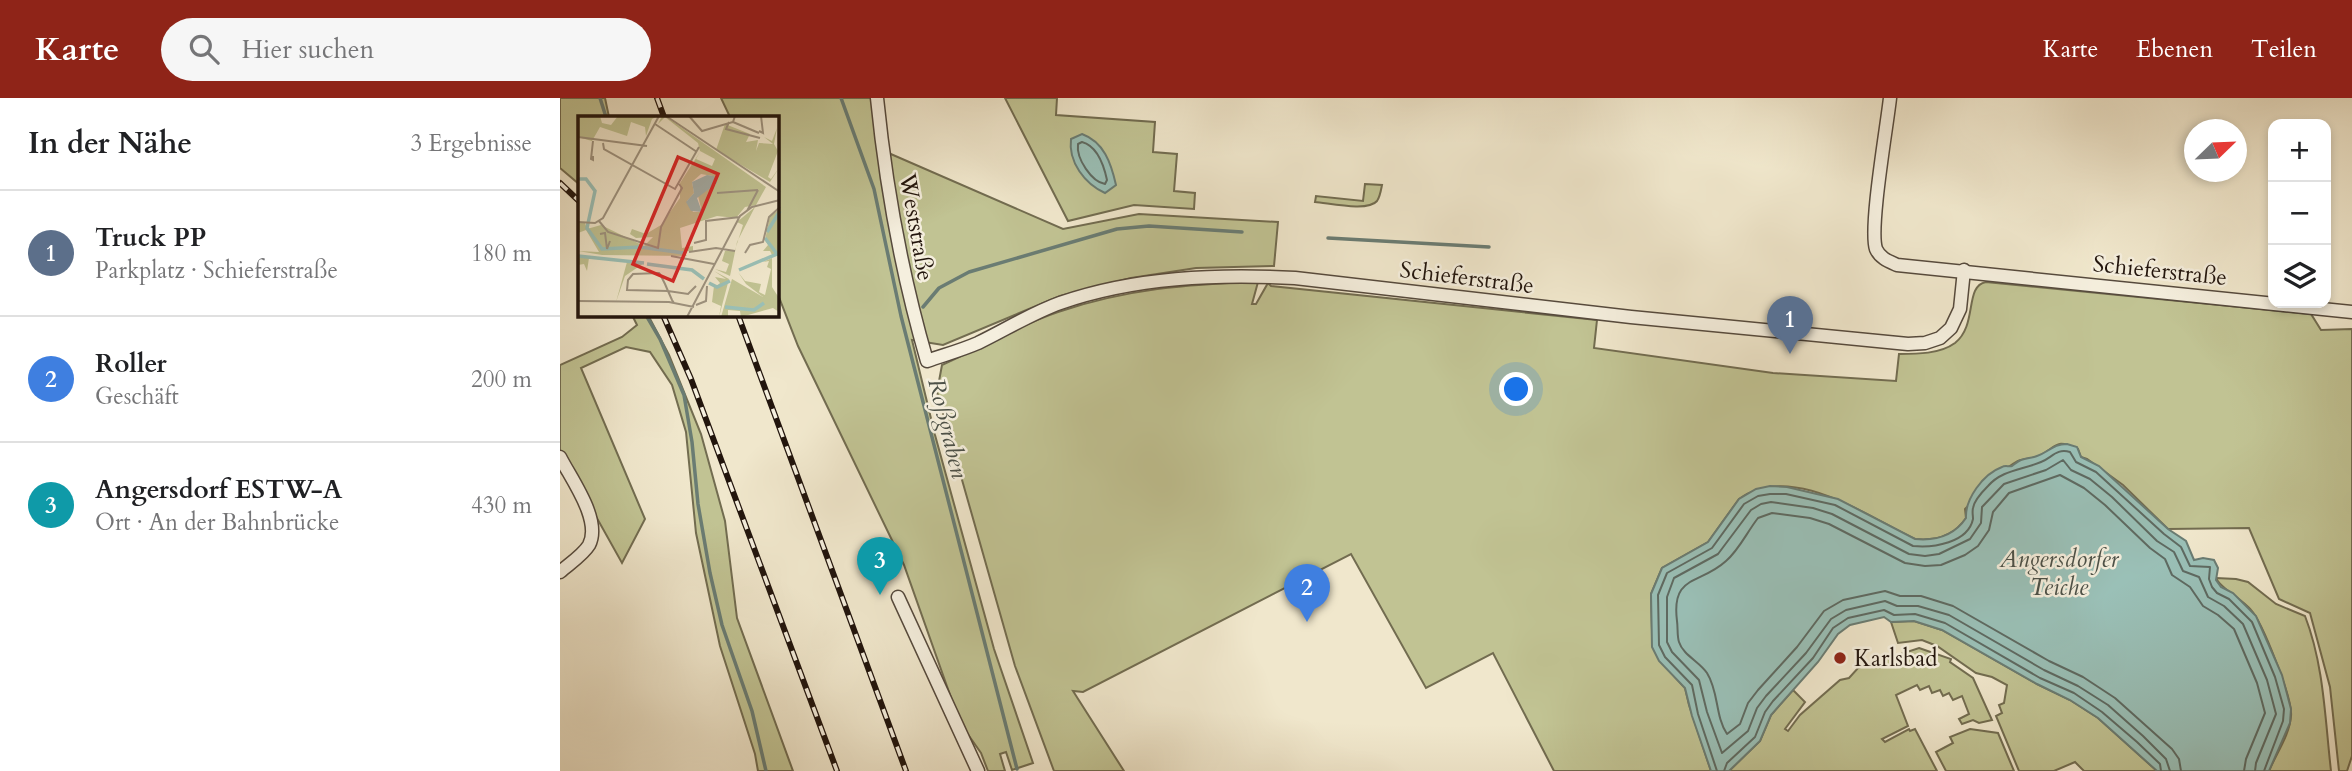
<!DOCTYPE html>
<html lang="de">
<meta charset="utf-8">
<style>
body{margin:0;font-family:Cardo,serif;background:#f6f6f6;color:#202124}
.controls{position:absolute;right:21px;top:21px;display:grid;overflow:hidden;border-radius:14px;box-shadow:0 4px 10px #0003}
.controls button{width:63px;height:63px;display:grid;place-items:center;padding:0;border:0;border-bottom:2px solid #e0e0e0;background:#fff;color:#202124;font:35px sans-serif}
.compass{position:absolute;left:1624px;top:21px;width:63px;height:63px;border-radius:50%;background:#fff;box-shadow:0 4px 10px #0003;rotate:67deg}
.you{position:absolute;left:957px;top:292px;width:24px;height:24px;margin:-18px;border:5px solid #fff;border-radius:50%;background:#1a73e8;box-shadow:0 0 0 10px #1a73e833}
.badge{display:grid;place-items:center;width:46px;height:46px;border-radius:50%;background:#8f2418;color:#fff;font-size:23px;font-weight:700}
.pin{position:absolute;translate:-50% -58px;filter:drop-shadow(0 2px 4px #0008)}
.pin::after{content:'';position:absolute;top:37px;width:24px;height:21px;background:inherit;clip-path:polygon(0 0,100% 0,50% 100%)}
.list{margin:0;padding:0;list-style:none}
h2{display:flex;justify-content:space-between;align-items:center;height:91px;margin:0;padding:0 28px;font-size:30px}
h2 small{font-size:23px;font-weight:400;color:#757577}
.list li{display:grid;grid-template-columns:46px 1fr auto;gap:21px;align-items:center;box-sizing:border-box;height:126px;padding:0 28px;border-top:2px solid #e0e0e0}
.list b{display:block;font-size:26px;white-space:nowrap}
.list p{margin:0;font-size:23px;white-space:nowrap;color:#757577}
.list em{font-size:23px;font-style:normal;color:#757577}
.icon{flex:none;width:38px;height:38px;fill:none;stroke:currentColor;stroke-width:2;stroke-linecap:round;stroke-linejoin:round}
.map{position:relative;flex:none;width:1792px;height:673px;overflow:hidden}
header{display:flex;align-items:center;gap:42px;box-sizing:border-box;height:98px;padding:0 35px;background:#8f2418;color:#fff}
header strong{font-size:33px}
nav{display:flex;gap:38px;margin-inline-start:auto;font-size:24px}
.search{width:490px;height:63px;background:#f6f6f6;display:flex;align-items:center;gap:18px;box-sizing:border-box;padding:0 24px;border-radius:38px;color:#757577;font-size:26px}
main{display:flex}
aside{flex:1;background:#fff}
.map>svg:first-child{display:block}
</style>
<header>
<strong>Karte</strong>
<div class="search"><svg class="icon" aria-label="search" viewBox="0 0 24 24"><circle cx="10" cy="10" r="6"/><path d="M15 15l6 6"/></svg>Hier suchen</div>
<nav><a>Karte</a><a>Ebenen</a><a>Teilen</a></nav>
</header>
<main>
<aside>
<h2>In der Nähe<small>3 Ergebnisse</small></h2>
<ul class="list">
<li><span class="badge" style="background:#5c6f8a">1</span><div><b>Truck PP</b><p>Parkplatz · Schieferstraße</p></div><em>180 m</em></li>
<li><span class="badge" style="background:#3f7fe0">2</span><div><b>Roller</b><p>Geschäft</p></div><em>200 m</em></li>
<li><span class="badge" style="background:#0f9aa8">3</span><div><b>Angersdorf ESTW-A</b><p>Ort · An der Bahnbrücke</p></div><em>430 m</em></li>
</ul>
</aside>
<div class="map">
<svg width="1792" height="673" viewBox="0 0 1792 673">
<rect width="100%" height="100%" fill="#f0e7cc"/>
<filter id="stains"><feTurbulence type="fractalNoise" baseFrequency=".00286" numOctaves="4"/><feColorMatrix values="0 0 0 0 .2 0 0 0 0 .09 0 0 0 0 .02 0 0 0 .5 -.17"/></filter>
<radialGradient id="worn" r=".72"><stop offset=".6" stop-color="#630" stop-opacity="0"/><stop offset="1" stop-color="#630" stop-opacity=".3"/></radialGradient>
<g fill="#c1c393" stroke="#726c50" stroke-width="2">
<polygon points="0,0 45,0 49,19 19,19 19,86 0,70"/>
<polygon points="161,0 312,0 317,50 503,131 579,116 718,124 714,168 636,170 571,180 500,198 383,247 352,242 375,337 434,551 473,665 452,672 446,654 440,656 445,673 428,673 421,655 400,625 344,467 238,248 217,194 217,19 170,19"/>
<polygon points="445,0 497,0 496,17 595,24 593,54 617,56 614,93 635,95 634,111 574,107 508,123"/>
<path d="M805,86L822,87C821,92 820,99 817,103C808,114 769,105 755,104L756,98L803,103Z"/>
<path d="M698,184L692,206H696L708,185L711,188L1037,222L1034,250L1213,275L1336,283L1339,256C1357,256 1380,256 1395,245C1418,227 1404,188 1426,184L1751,216L1761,232L1792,231V658L1787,673H1779L1770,589L1750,515L1719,501L1689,430L1608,431L1563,387L1527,361L1521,359L1518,351C1495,340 1498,348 1479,358C1473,361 1465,360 1458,363C1438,374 1421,395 1405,411L1406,420C1394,438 1376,443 1355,441C1308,419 1231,363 1179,401L1148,444L1102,470L1091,496L1092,532L1114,578L1125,590L1129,607L1151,673H994L933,555L866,590L791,456L523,594L513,593L564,673H494L455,568L377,294L382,267C420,250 459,227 498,214C566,191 628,186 698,184Z"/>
<polygon points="72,217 88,217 109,257 141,336 165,423 177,520 233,673 198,673 195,656 160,548 136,435 126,334 112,287 90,254 66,249 21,270 85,421 62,465 0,354 0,267 62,239 77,227"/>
<path d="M1656,480L1676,481L1688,484L1716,506L1745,518C1764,567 1765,621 1771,673H1709C1716,656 1730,636 1731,618C1733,601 1702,524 1691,512C1682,501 1660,490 1656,480Z"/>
<polygon points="1354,523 1382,532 1477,586 1510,602 1538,620 1597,673 1524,673 1515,664 1494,673 1459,673 1436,618 1442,615 1439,607 1444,605 1447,587 1432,579 1416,575 1377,548 1362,542 1338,545 1331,524"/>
<polygon points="1359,550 1391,561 1390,564 1413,580 1432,622 1419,625 1413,622 1402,626 1399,621 1409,616 1402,598 1393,602 1389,595 1383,598 1380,592 1372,595 1369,588 1360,592 1357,587 1336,597 1348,628 1322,641 1325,644 1349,631 1350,633 1355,631 1377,673 1169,673 1200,643 1211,617 1233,592 1245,604 1225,631 1228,633 1240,617 1280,582 1289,580 1298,570"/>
<polygon points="1410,631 1438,635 1454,673 1386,673 1376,654 1393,645 1390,639"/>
</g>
<g fill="#9ac0b7" stroke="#6a7c73" stroke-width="2">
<path d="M522,36C544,44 551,65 556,87L545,95C525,86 508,64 511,41Z"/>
<path d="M1507,346L1517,349L1521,359L1539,368L1608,431L1626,443L1634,462L1643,460L1654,462L1658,470L1656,482L1661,489L1673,495L1696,518L1722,577L1731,611L1730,625L1709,673H1597L1538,620L1510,602L1477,586L1382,532L1354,523L1331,524L1324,519L1290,527L1278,536L1258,564L1211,617L1200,643L1169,673H1151L1132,618L1125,590L1099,563L1092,549L1091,496L1102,470L1148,444L1179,401L1196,391L1210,388L1227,389L1278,401L1355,441C1376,443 1394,438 1406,420C1405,401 1423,376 1442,369C1445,367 1449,369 1452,368C1455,366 1458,363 1461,362C1467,360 1472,360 1477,358C1489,354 1493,346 1507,346Z"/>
</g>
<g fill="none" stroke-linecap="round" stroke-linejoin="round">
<g stroke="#5e6a62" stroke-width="2">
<path d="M522,44C537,48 544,68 547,82L545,86C532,84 516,61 518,46Z"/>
<path d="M1157,673L1138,616L1132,587L1105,559L1099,547L1098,497L1107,475L1152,450L1184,406L1198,398L1210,396H1226L1275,407L1353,448C1373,450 1408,445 1413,421C1413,417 1412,414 1413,410C1414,403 1423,393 1428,388C1442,372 1462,372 1481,364C1492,360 1496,350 1510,354L1516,364L1536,374L1604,436L1621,449L1630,468L1650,469L1649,481L1652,489L1657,495L1669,501L1692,524L1715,579L1724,611L1723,623L1704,673"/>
<polyline points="1164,673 1167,665 1195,639 1205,614 1213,603 1253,560 1273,530 1288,520 1324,512 1334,517 1355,516 1385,525 1480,580 1514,595 1542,614 1577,644 1600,666 1601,673"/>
<polyline points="1610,673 1606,661 1583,638 1548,607 1518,588 1484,572 1389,517 1358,508 1337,508 1325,503 1286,512 1271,521 1246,555 1206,598 1197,610 1188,633 1162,655 1147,614 1139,582 1112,554 1107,544 1107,499 1114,480 1158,456 1191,412 1201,406 1211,404 1253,410 1272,416 1349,456 1365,458 1379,456 1410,441 1421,425 1422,409 1444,386 1486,372 1503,362 1511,372 1530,381 1552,399 1597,443 1614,454 1623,473 1639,479 1648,499 1664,508 1683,526 1707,582 1716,616 1696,665 1695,673"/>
<path d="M1621,673L1619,661L1612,651L1555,600L1523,579L1489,563L1393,508L1361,498H1340L1325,493L1283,502L1264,513L1237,549L1198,592L1188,605L1180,626L1167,636C1155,618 1159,594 1147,575C1140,564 1123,557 1119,544C1117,538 1118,530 1117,523C1111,476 1140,487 1166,463C1179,452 1187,434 1198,420L1212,415L1250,420L1269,426L1345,465L1365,468L1381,467L1405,457L1418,448L1429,432L1433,414L1449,395L1500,377L1524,390L1545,407L1590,450L1605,461L1612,477L1630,489L1643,508L1658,517L1674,531L1697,585L1705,615L1686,661L1684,673"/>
</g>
<g stroke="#6a7c73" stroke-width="3.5">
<polyline points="40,0 46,19"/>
<polyline points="281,0 314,91 341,218 457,671"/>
<polyline points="768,140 929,149"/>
<polyline points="363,209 379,190 409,174 557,131 589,128 682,134"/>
<polyline points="86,217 100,241 124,297 132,344 138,406 150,475 162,527 192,613 206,673"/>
</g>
<g stroke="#564a3d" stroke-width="15">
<g id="minor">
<path d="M317,0C326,90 342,177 367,263C384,257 402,252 418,245C445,232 472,215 500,205C575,179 656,176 735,180L1071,219L1348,246L1365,245L1380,240L1391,230L1400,211L1404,172"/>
<path d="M1330,0C1327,28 1309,130 1316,151C1320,160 1328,163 1337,167L1792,214"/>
<path d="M0,359C11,381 42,422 29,447C23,457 9,466 0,474"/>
<polyline points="338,499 418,673"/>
</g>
</g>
<use href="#minor" stroke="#f5efde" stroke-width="12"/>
<g stroke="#22150d" stroke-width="6">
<g id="rail">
<polyline points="97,0 104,19"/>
<polyline points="0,85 19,103"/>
<polyline points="103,217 131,281 277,673"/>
<polyline points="178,217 346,673"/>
</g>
</g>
<use href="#rail" stroke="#f5efde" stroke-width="3.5" stroke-dasharray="10" stroke-linecap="butt"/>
</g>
<circle fill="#8f2418" stroke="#f5efde" stroke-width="2.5" cx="1280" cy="560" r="7"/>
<g text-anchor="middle" stroke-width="5" stroke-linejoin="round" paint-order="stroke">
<g font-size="23" fill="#22150d" stroke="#f5efde">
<text transform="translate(357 129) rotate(80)" y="8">Weststraße</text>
<text transform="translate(1600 172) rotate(6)" y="8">Schieferstraße</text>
<text transform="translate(907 179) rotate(7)" y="8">Schieferstraße</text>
</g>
<g font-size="23" fill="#22150d" stroke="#f5efde" text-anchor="start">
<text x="1294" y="568">Karlsbad</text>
</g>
<g font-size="24" font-style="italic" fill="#4c5148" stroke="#f5efde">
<text transform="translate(388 330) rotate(76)" y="8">Roßgraben</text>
<text x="1499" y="469">Angersdorfer<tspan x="1499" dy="28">Teiche</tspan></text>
</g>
</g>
<g transform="translate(18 18)">
<rect width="201" height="201" fill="#f0e7cc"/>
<path d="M0,0H22L24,7L33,9L40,0H80L74,3L68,20L67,11L53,6L49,20L22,11L14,25L0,21ZM84,0H87L188,71L178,89L167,91L158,102L139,100L102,112L104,132L115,130V135H104L109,140L24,139L0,135L21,136L8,114L0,117V107H7L9,113L23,109L66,130L75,121L58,122L52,118L54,113L68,118L83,109L102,82V67L122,36L118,43L134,50L137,43L122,35L120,27L87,1L80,8ZM123,58L135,60L138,68L120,80L124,96H115L109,85L116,77L114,66ZM147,8L172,18L168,26L180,24L178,35L181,27L195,28L186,21L194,25L199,12L196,28L200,35L190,61L193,63L201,52L192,66L138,34ZM177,91L159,126L152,160L137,153L148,156L151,148L144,145L147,135L157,134L165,109L159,106ZM201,94V139L195,141L192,135H185L190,129L187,124L192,100ZM0,139L55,145L66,147L47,160L38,186L49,146L11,142L9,155L6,148L0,149ZM194,142V171L201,182V196L195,192L163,201L162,195L150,194V201H143L154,163L185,181L168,168L160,156L167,165L183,168L181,176L187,179L193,153L189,151L191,145L185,146ZM136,155L151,163L141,201L143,190L134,186L136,170L131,167L139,170L142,167L137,161L148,163Z" fill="#c1c393" fill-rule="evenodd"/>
<path d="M129,59L136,60L139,67L119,82L124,96L113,95L108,86L116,77L114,66Z" fill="#9ac0b7"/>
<path fill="none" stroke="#9ac0b7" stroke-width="3.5" d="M0,63H8L17,75L9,112L24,133L62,131L106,137M189,116L202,95M0,140L66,147M69,148L114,154L126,163M161,154L199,138L187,122M131,167L139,171L152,165M147,191L176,194L186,187"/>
<path fill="none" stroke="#9e9380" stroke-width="2" d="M88,0L202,76M111,0L124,15L155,6L157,0M151,6L148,13L182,22M155,6L181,17M77,8L119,36M181,15L185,17L183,0M0,21L69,30M15,25L13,43L15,44V40M25,27L26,33L97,73L121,31M139,77L180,74M169,95L180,74M21,105L30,116L80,132L83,111L104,72L101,68M0,106L17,107L25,102L81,0M22,118L27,117L29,133L32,125M116,127L128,124V105L162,101M111,136L138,132L157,135M167,137L172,129L185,126L191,101L202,91M93,140L136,148M0,185L91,186L116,191M96,187L94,184L90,175L87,168L82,158L81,157L55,158L50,164L49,174L90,175L110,178L118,170M118,189L128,185L129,170M109,201L162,100L174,91L202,84"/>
<path fill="#d62828" fill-opacity="0.15" stroke="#d62828" stroke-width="3.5" d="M100,41L140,58L95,165L55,148Z"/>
<rect width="201" height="201" fill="none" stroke="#22150d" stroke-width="3.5"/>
</g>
<rect width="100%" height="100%" filter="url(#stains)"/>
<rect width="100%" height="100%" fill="url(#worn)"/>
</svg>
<div class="controls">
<button>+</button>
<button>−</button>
<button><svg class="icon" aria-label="layers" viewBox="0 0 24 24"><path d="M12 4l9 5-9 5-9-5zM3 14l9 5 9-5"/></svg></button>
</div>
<svg class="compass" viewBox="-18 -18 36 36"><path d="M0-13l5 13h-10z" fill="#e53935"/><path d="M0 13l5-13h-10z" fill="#757577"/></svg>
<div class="you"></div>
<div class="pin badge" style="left:1230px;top:256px;background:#5c6f8a">1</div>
<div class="pin badge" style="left:747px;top:524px;background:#3f7fe0">2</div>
<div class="pin badge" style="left:320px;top:497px;background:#0f9aa8">3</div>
</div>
</main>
